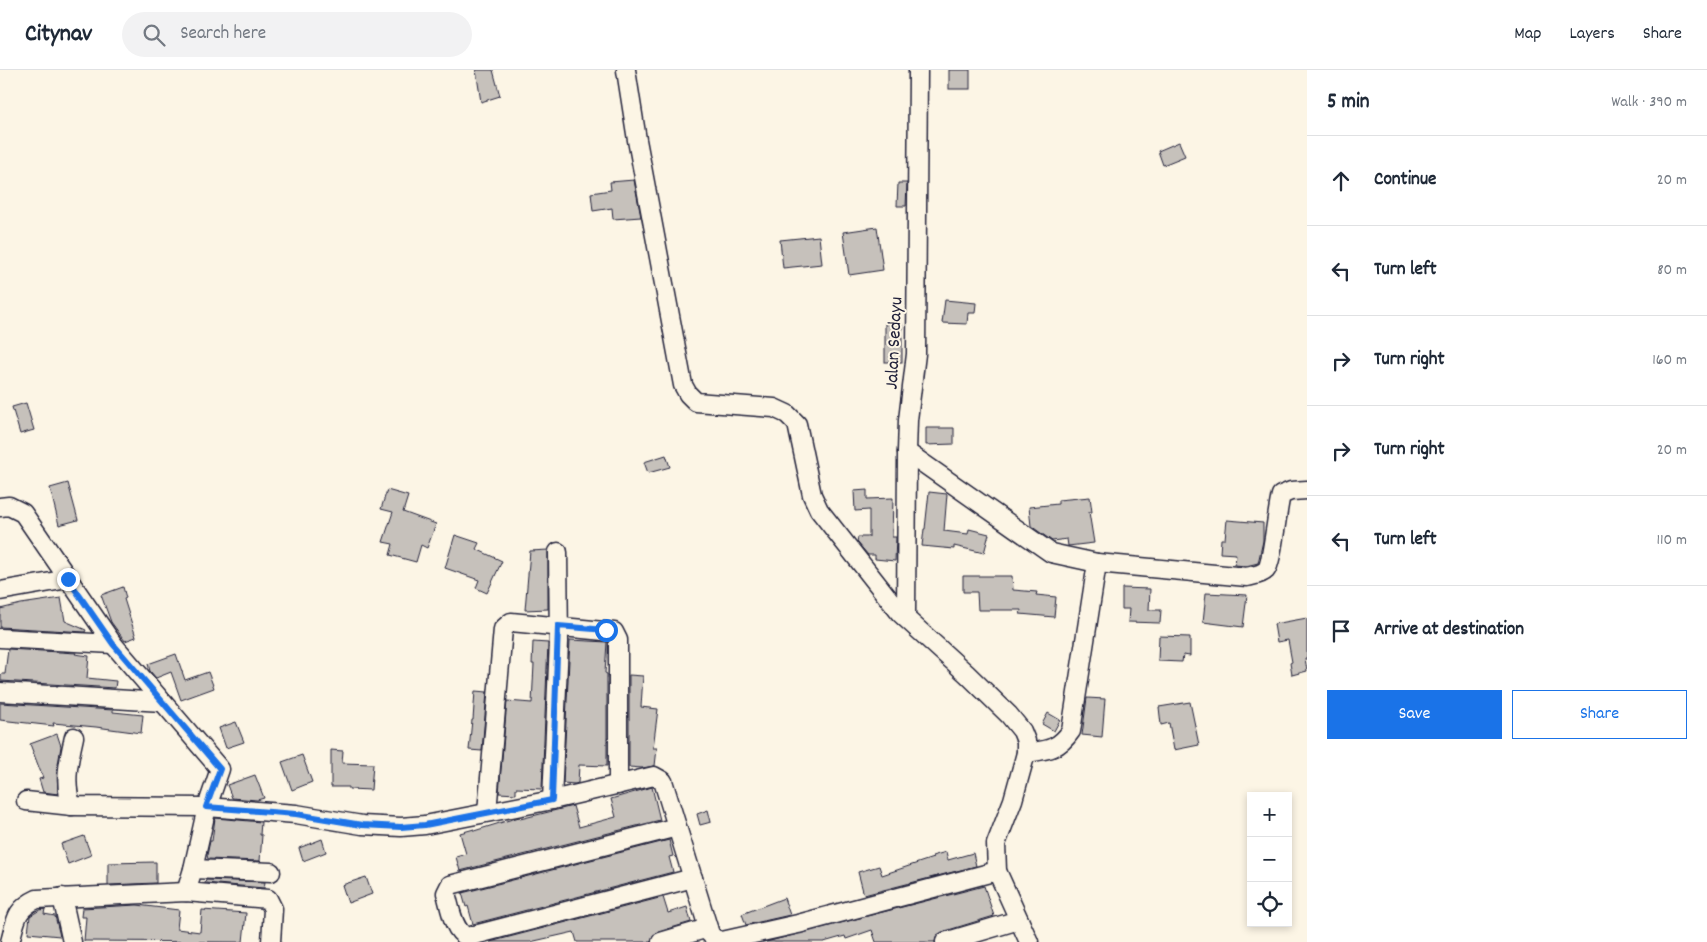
<!DOCTYPE html>
<meta charset="utf-8">
<style>
body{margin:0;font-family:Dekko,sans-serif;background:#f2f2f3;color:#1f2937}
.controls{position:absolute;right:15px;bottom:15px;display:grid;overflow:hidden;border-radius:0px;box-shadow:0 2px 8px #0003}
.controls button{width:45px;height:45px;display:grid;place-items:center;padding:0;border:0;border-bottom:1px solid #e0e1e3;background:#fff;color:#1f2937;font:25px sans-serif}
.stop{position:absolute;width:15px;height:15px;margin:-11px;border:4px solid #1a73e8;border-radius:50%;background:#fff}
.stop.end{background:#1a73e8;border-color:#fff;box-shadow:0 1px 5px #0008}
.list{margin:0;padding:0;list-style:none}
h2{display:flex;justify-content:space-between;align-items:center;height:65px;margin:0;padding:0 20px;font-size:21px}
h2 small{font-size:16px;font-weight:400;color:#747a83}
.list li{display:grid;grid-template-columns:32px 1fr auto;gap:15px;align-items:center;box-sizing:border-box;height:90px;padding:0 20px;border-top:1px solid #e0e1e3}
.list b{display:block;font-size:19px;white-space:nowrap}
.list em{font-size:16px;font-style:normal;color:#747a83}
.actions{display:flex;gap:10px;padding:15px 20px}
.actions a{flex:1;padding:11px 0;border:1px solid #1a73e8;border-radius:0px;text-align:center;font-size:18px;color:#1a73e8}
.actions .main{background:#1a73e8;color:#fff}
.icon{flex:none;width:28px;height:28px;fill:none;stroke:currentColor;stroke-width:2;stroke-linecap:round;stroke-linejoin:round}
.map{position:relative;flex:none;width:1307px;height:872px;overflow:hidden}
header{display:flex;align-items:center;gap:30px;box-sizing:border-box;height:70px;padding:0 25px;background:#fff;border-bottom:1px solid #e0e1e3}
header strong{font-size:24px}
nav{display:flex;gap:28px;margin-inline-start:auto;font-size:18px}
.search{width:350px;height:45px;background:#f2f2f3;display:flex;align-items:center;gap:12px;box-sizing:border-box;padding:0 18px;border-radius:28px;color:#747a83;font-size:19px}
main{display:flex}
aside{flex:1;background:#fff}
.map>svg:first-child{display:block}
</style>
<header>
<strong>Citynav</strong>
<div class="search"><svg class="icon" aria-label="search" viewBox="0 0 24 24"><circle cx="10" cy="10" r="6"/><path d="M15 15l6 6"/></svg>Search here</div>
<nav><a>Map</a><a>Layers</a><a>Share</a></nav>
</header>
<main>
<div class="map">
<svg width="1307" height="872" viewBox="0 0 1307 872">
<rect width="100%" height="100%" fill="#fcf5e5"/>
<filter id="ink" filterUnits="userSpaceOnUse"><feTurbulence type="fractalNoise" baseFrequency=".02" numOctaves="2"/><feDisplacementMap in="SourceGraphic" scale="10" xChannelSelector="R" yChannelSelector="G"/><feConvolveMatrix kernelMatrix="1 2 1 2 8 2 1 2 1" color-interpolation-filters="sRGB"/></filter>
<g filter="url(#ink)">
<g fill="#c6c1bb" stroke="#22223b">
<polygon points="476,0 493,0 500,26 481,32"/>
<rect x="949" y="0" width="21" height="19"/>
<polygon points="1179,72 1185,86 1163,95 1158,81"/>
<polygon points="634,110 641,147 613,149 612,138 593,141 591,123 611,120 610,112"/>
<polygon points="898,113 907,113 906,136 897,136"/>
<polygon points="877,157 883,200 849,205 843,162"/>
<polygon points="819,166 822,194 783,198 780,170"/>
<polygon points="945,230 976,233 975,243 968,243 967,254 942,253"/>
<rect x="885" y="254" width="17" height="38"/>
<polygon points="26,333 34,360 20,364 12,337"/>
<polygon points="926,358 954,358 954,374 926,375"/>
<polygon points="666,385 670,397 648,403 644,392"/>
<polygon points="68,413 78,450 59,455 50,418"/>
<polygon points="387,420 408,426 403,442 436,454 427,478 421,475 416,492 390,485 393,474 383,472 393,442 381,439"/>
<polygon points="867,420 867,429 893,428 892,467 896,467 895,491 875,489 875,485 868,485 857,472 858,467 869,467 869,440 855,441 854,421"/>
<polygon points="929,422 947,424 944,461 968,464 969,459 989,464 984,483 954,476 954,479 922,476 924,459 925,459"/>
<polygon points="1090,427 1092,442 1089,442 1094,473 1068,476 1067,469 1052,471 1031,456 1029,437 1058,434 1058,430"/>
<polygon points="1227,450 1263,453 1263,471 1258,493 1246,496 1235,495 1236,484 1220,483 1221,469 1225,469"/>
<polygon points="455,465 479,473 476,479 502,491 487,523 476,518 479,510 445,498"/>
<polygon points="548,480 548,539 525,540 530,481"/>
<polygon points="963,506 1012,506 1013,520 1037,522 1036,525 1056,527 1054,547 1020,544 1021,540 978,540 977,522 963,522"/>
<polygon points="123,517 126,528 124,529 136,567 125,571 111,552 101,525"/>
<polygon points="1122,518 1150,519 1149,540 1161,540 1160,553 1128,552 1129,539 1122,539"/>
<polygon points="1206,523 1247,525 1243,557 1203,552"/>
<polygon points="61,528 65,551 86,560 85,562 0,557 0,539 21,534"/>
<polygon points="1307,548 1307,588 1305,588 1307,601 1292,605 1290,593 1292,592 1288,570 1277,572 1274,554"/>
<polygon points="1159,566 1190,567 1190,586 1183,585 1182,592 1158,591"/>
<polygon points="570,570 607,572 605,603 607,604 607,696 579,695 578,713 575,714 563,713"/>
<polygon points="533,572 548,573 542,719 516,718 516,724 499,723 507,631 532,633 534,594 532,594"/>
<polygon points="8,579 76,583 75,584 89,586 87,608 116,611 115,618 1,611 1,604 5,604"/>
<polygon points="176,584 185,610 208,602 214,618 181,630 171,602 156,608 150,601 148,594"/>
<polygon points="629,605 643,606 641,637 658,639 653,678 657,678 655,696 642,698 629,697"/>
<polygon points="475,621 487,622 482,681 469,680 472,650 473,650"/>
<polygon points="1087,628 1105,629 1102,667 1082,665"/>
<polygon points="1190,632 1199,675 1174,680 1169,653 1161,655 1159,637"/>
<polygon points="0,633 113,640 113,642 143,645 141,663 96,657 53,653 54,656 0,650"/>
<polygon points="1048,643 1060,650 1054,661 1042,654"/>
<polygon points="236,652 244,672 226,678 219,658"/>
<polygon points="57,664 61,676 57,701 58,724 43,722 39,709 43,708 30,674"/>
<polygon points="331,680 343,681 342,693 373,694 371,720 349,719 349,717 331,717"/>
<polygon points="302,685 312,712 292,720 282,692"/>
<polygon points="255,705 264,728 257,730 232,728 227,715"/>
<polygon points="652,717 660,750 460,801 456,787 466,784 460,763 474,759 474,761 519,747 520,749 573,736 579,757 616,747 611,729"/>
<polygon points="708,740 711,752 700,755 697,744"/>
<polygon points="215,748 261,752 260,765 262,765 260,791 208,789 207,785 210,771 212,771"/>
<polygon points="84,766 91,785 68,794 61,774"/>
<polygon points="322,769 326,782 303,791 299,778"/>
<polygon points="669,770 673,786 669,787 673,802 473,854 468,836 466,837 462,823"/>
<polygon points="946,782 948,790 973,783 976,796 864,825 858,802 879,796 882,805 933,788 932,786"/>
<polygon points="156,792 156,813 108,815 108,793"/>
<polygon points="366,807 372,824 348,833 342,815"/>
<polygon points="206,810 265,812 264,818 205,813"/>
<polygon points="984,816 994,846 942,862 937,865 935,872 876,872 872,860 846,869 845,866 824,872 766,872"/>
<polygon points="663,827 668,843 687,837 691,852 658,862 653,865 651,872 577,872 574,862 530,872 490,872"/>
<polygon points="784,828 790,845 746,855 742,844"/>
<polygon points="137,835 179,840 177,859 200,862 202,840 246,843 243,872 84,871 86,847 81,847 82,838"/>
<polygon points="45,839 44,844 55,846 60,866 28,863 30,846 40,840"/>
</g>
<g fill="none" stroke-linecap="round" stroke-linejoin="round">
<g stroke="#22223b" stroke-width="21">
<g id="minor">
<polyline points="626,0 637,70 683,315 688,324 696,332 774,338 787,344 797,354 812,425 819,440 900,543 967,604 1009,645 1022,661 1026,671 1026,683 1013,730 996,774 997,801 1029,872"/>
<path d="M907,382L1051,483L1097,493L1247,507C1254,505 1261,505 1266,500C1272,494 1277,440 1281,425L1291,421L1307,420"/>
<polyline points="0,437 9,436 23,443 113,574 220,699 207,737 193,799 186,822"/>
<polyline points="0,521 68,509"/>
<polyline points="906,548 907,382 908,350 916,284 918,0"/>
<polyline points="0,568 113,574"/>
<polyline points="0,622 162,632"/>
<path d="M1026,683C1047,680 1058,680 1071,661L1097,493"/>
<polyline points="552,730 559,572 558,482"/>
<polyline points="26,731 72,736 207,737 296,744 362,755 401,757 425,755 552,730 654,706 663,711 710,864 715,869 722,871 798,854 997,801"/>
<path d="M72,736C63,714 69,689 74,667"/>
<polyline points="487,742 503,559 511,552 614,562 618,570 618,715"/>
<path d="M677,757L450,815L446,823C450,837 453,861 467,867L693,808"/>
<polyline points="193,799 271,802"/>
<polyline points="62,827 72,872"/>
<path d="M10,872C16,851 15,839 37,829L186,822L268,829L273,839L271,872"/>
<polyline points="661,872 708,858"/>
<polyline points="945,872 1019,850"/>
</g>
</g>
<use href="#minor" stroke="#fcf5e5" stroke-width="18"/>
</g>
</g>
<g fill="none" stroke-linecap="round" stroke-linejoin="round" filter="url(#ink)">
<polyline stroke="#1a73e8" stroke-width="6" points="68,509 113,574 220,699 206,737 296,744 362,755 401,757 425,755 552,730 558,556 606,560"/>
</g>
<g text-anchor="middle" stroke-width="4" stroke-linejoin="round" paint-order="stroke">
<g font-size="19" fill="#22223b" stroke="#fcf5e5">
<text transform="translate(892 273) rotate(-87)" y="7">Jalan Sedayu</text>
</g>
</g>
</svg>
<div class="controls">
<button>+</button>
<button>−</button>
<button><svg class="icon" aria-label="locate" viewBox="0 0 24 24"><circle cx="12" cy="12" r="6"/><path d="M12 2v4M12 18v4M2 12h4M18 12h4"/></svg></button>
</div>
<div class="stop" style="left:606px;top:560px"></div>
<div class="stop end" style="left:68px;top:509px"></div>
</div>
<aside>
<h2>5 min<small>Walk · 390 m</small></h2>
<ul class="list">
<li><svg class="icon" aria-label="ahead" viewBox="0 0 24 24"><path d="M12 20V5M6 11l6-6 6 6"/></svg><div><b>Continue</b></div><em>20 m</em></li>
<li><svg class="icon" aria-label="left" viewBox="0 0 24 24"><path d="M17 20v-9H6M10 6l-5 5 5 5"/></svg><div><b>Turn left</b></div><em>80 m</em></li>
<li><svg class="icon" aria-label="right" viewBox="0 0 24 24"><path d="M7 20v-9h11M14 6l5 5-5 5"/></svg><div><b>Turn right</b></div><em>160 m</em></li>
<li><svg class="icon" aria-label="right" viewBox="0 0 24 24"><path d="M7 20v-9h11M14 6l5 5-5 5"/></svg><div><b>Turn right</b></div><em>20 m</em></li>
<li><svg class="icon" aria-label="left" viewBox="0 0 24 24"><path d="M17 20v-9H6M10 6l-5 5 5 5"/></svg><div><b>Turn left</b></div><em>110 m</em></li>
<li><svg class="icon" aria-label="arrive" viewBox="0 0 24 24"><path d="M6 21V4h12l-3 4 3 4H6"/></svg><div><b>Arrive at destination</b></div></li>
</ul>
<div class="actions"><a class="main">Save</a><a>Share</a></div>
</aside>
</main>
